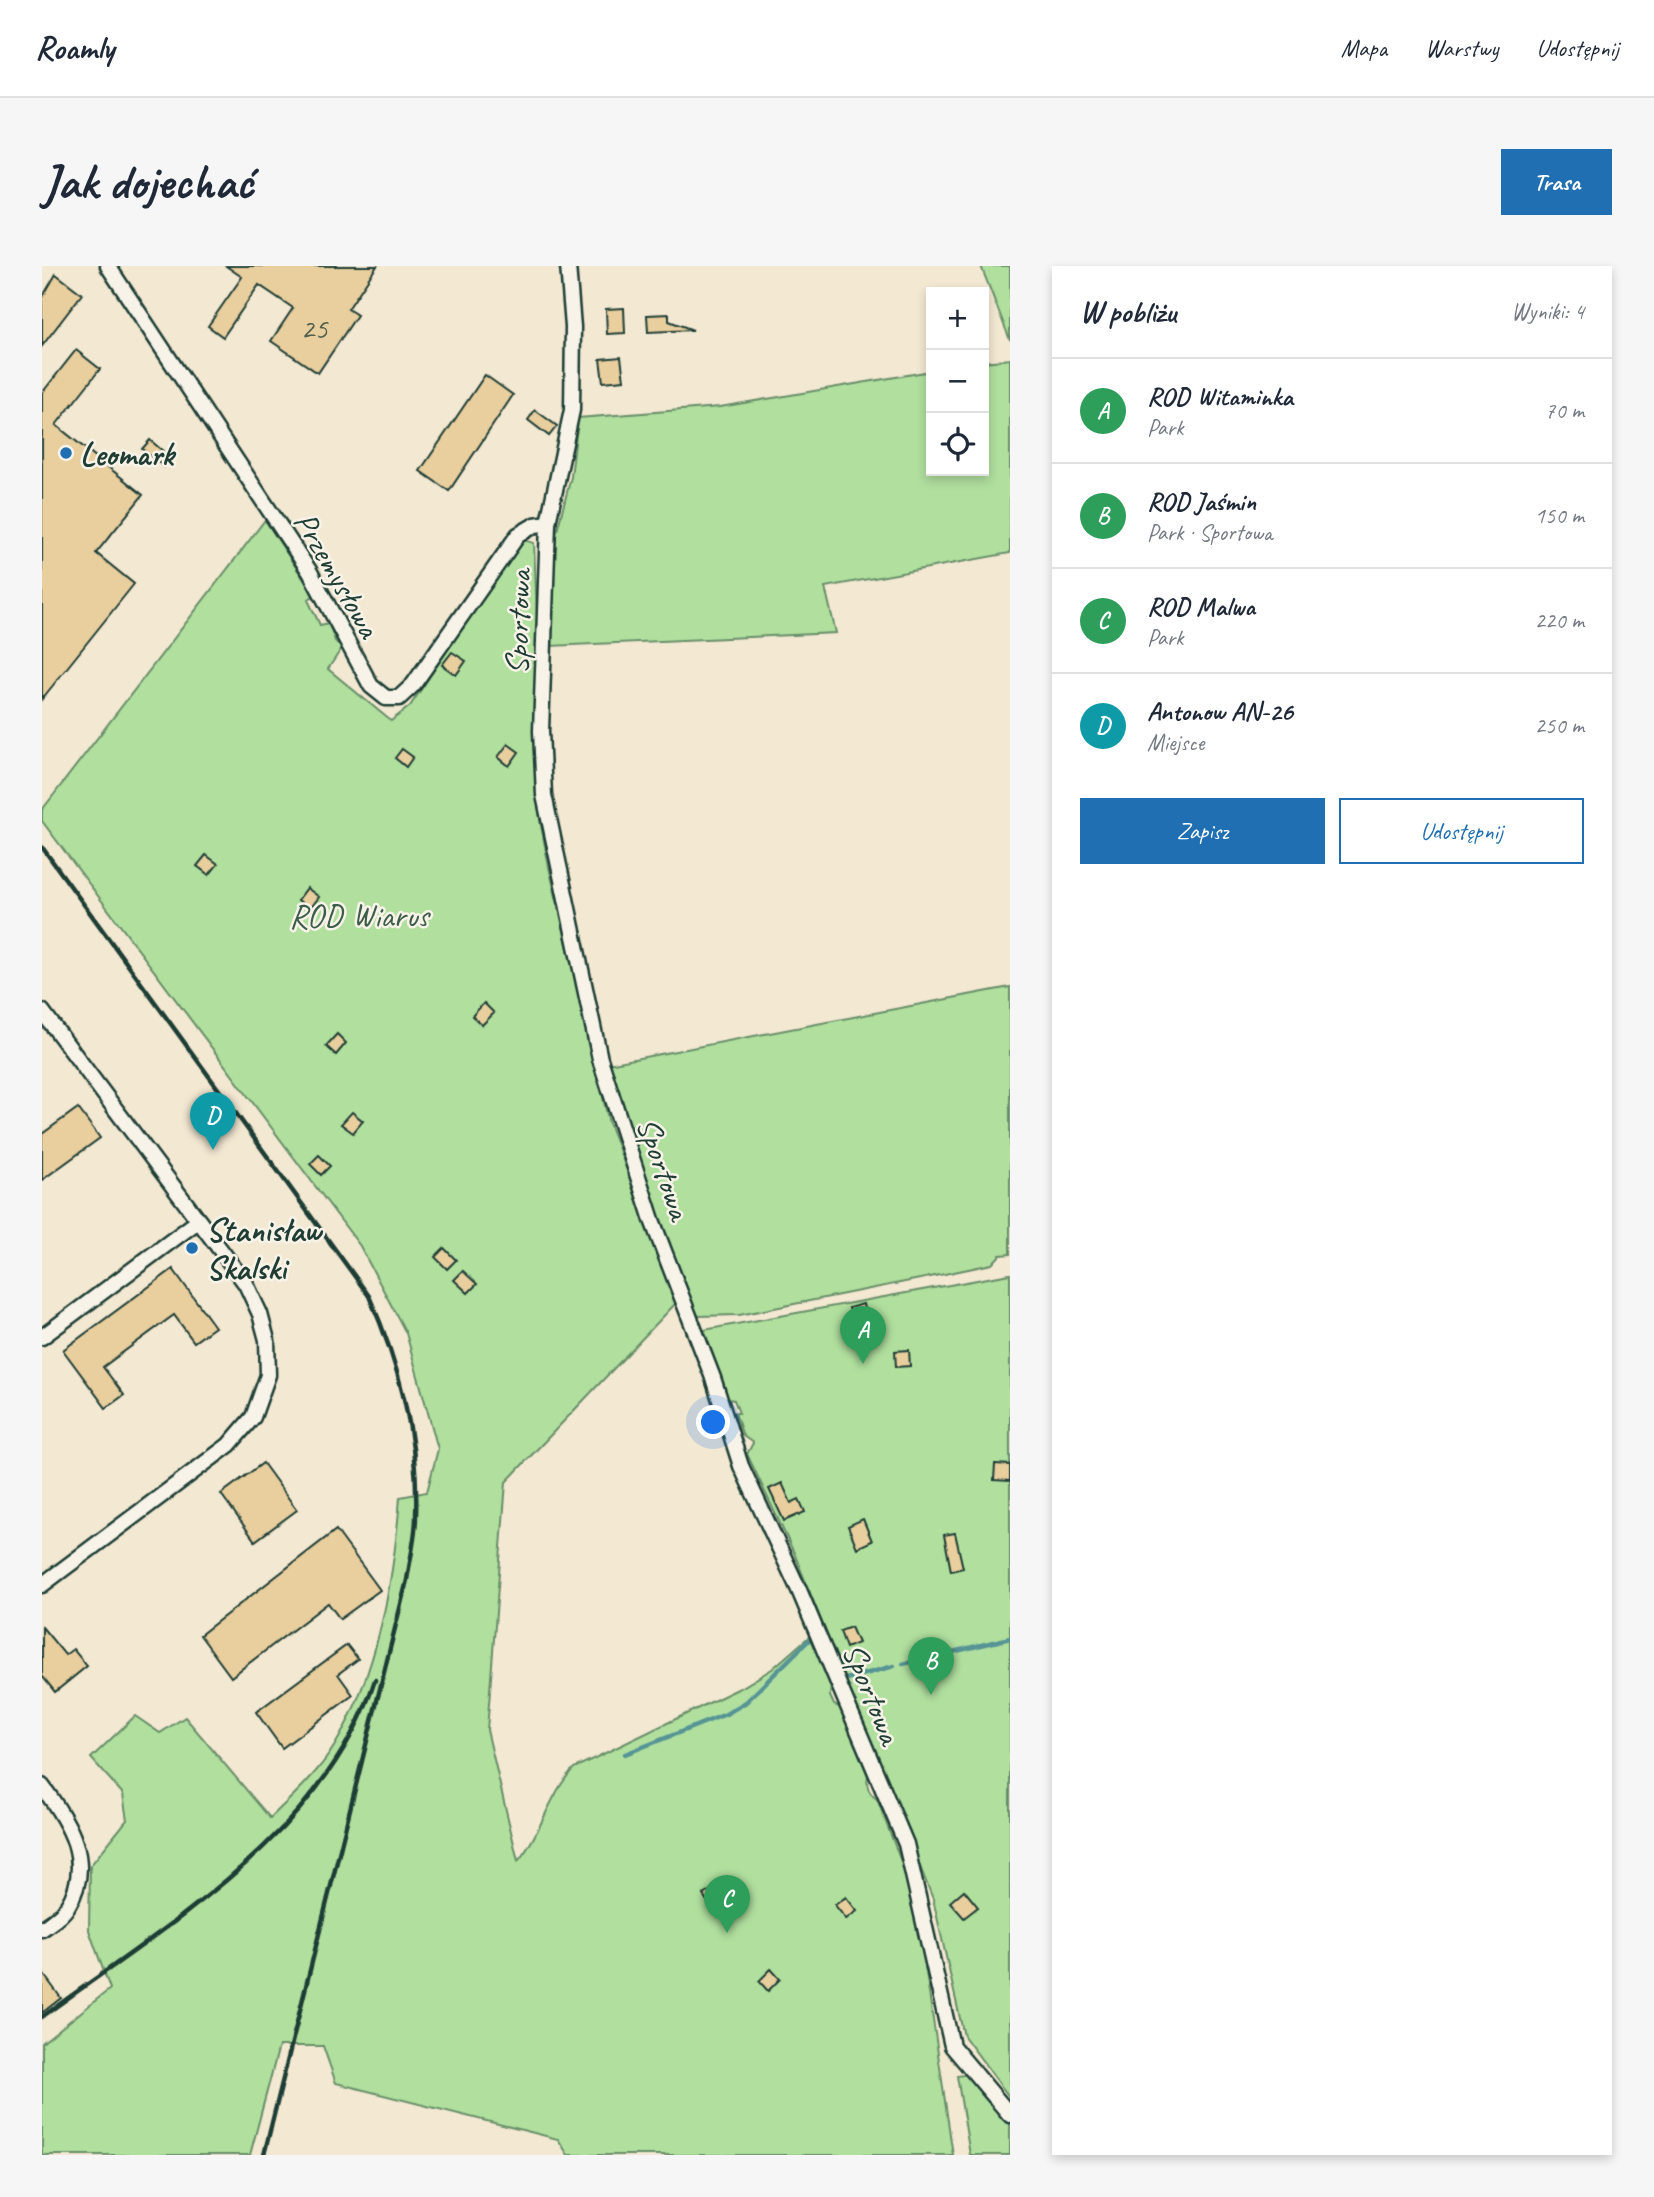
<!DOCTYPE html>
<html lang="pl">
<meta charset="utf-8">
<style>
body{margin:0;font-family:Caveat,sans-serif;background:#f6f6f7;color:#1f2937}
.controls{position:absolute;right:21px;top:21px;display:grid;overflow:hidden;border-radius:0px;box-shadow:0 4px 10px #0003}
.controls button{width:63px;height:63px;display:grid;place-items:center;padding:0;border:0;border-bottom:2px solid #e0e1e3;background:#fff;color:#1f2937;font:35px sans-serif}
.you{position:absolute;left:672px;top:1157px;width:24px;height:24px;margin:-18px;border:5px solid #fff;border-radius:50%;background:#1a73e8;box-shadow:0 0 0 10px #1a73e833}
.badge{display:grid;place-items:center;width:46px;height:46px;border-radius:50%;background:#1f6fb2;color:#fff;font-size:23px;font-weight:700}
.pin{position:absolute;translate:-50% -58px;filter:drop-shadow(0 2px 4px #0008)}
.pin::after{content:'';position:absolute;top:37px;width:24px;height:21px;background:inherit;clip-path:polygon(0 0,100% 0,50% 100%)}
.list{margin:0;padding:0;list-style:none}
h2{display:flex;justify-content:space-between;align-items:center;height:91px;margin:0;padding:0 28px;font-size:30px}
h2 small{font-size:23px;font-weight:400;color:#747a83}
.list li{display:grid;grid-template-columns:46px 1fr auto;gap:21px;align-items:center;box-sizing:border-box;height:105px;padding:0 28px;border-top:2px solid #e0e1e3}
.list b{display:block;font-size:26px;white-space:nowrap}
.list p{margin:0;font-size:23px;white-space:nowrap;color:#747a83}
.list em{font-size:23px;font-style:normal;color:#747a83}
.actions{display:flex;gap:14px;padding:21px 28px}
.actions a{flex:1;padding:16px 0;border:2px solid #1f6fb2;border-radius:0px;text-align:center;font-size:24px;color:#1f6fb2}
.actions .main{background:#1f6fb2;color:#fff}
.icon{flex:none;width:38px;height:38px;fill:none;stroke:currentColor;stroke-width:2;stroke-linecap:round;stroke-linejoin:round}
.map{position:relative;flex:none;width:968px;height:1889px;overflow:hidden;border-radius:0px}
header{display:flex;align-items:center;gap:42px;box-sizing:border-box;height:98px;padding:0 35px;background:#fff;border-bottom:2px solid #e0e1e3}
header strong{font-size:33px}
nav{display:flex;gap:38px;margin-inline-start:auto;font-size:24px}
.intro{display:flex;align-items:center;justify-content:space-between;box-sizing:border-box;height:168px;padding:0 42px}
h1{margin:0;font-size:49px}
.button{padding:18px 32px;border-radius:0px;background:#1f6fb2;color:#fff;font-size:24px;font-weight:700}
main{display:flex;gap:42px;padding:0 42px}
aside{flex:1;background:#fff;border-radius:0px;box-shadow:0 4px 10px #0003}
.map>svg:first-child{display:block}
</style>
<header>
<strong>Roamly</strong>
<nav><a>Mapa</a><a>Warstwy</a><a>Udostępnij</a></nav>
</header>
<div class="intro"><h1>Jak dojechać</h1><a class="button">Trasa</a></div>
<main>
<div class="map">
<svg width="968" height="1889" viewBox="0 0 968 1889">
<rect width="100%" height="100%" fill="#f3e8d2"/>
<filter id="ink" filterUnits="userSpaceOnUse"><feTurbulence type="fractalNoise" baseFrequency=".0143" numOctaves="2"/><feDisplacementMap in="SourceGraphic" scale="14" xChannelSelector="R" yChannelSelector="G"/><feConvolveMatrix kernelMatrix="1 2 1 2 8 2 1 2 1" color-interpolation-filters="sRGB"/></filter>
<g filter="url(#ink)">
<g fill="#b0df9e" stroke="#688e69" stroke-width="2">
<polygon points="939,0 968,0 968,74"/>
<polygon points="968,93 968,287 783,321 794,367 508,380 514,269 529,211 536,152 678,141 889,105 889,205 942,205 942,96"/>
<path d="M223,254L272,329L266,334L278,359L287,357L293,375L300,382L286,403L349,455L368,440L473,282L482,274L492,277L496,375L493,483L498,554L507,601L567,857L635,1036L464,1216L445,1464L476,1595C499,1568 508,1527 532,1502L702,1420L730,1403L769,1369L789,1418L788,1430L792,1439L798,1441L826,1509C824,1520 826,1527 835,1533L873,1632L911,1889H526L516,1873L294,1817L281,1780H237L208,1889H0V1777L68,1723L47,1664L48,1600L85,1554L81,1528L49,1492L93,1450L118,1467L143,1451L228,1552C251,1530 277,1506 293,1479C336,1406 352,1314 358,1231L385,1226L396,1183L364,1067L318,980L0,555V544Z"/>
<polygon points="968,721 968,988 958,989 950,998 893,1010 697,1049 656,1050 633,1003 566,798"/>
<polygon points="968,1008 968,1832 922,1770 891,1633 752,1287 705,1188 711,1177 701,1170 693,1147 697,1147 692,1134 686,1133 662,1064"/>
<polygon points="928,1808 968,1857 968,1889 928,1889 915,1810"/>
</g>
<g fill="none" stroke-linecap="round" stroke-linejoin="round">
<g stroke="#579495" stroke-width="4.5">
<polyline points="861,1398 968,1372"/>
<polyline points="800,1412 801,1414 852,1400"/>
<polyline points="583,1488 684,1448 704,1436 770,1371"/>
</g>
</g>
<g fill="#e9ce9e" stroke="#1f3d34" stroke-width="2">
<polygon points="184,0 335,0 306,43 315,49 276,107 229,75 251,42 217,19 181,71 166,60 200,11"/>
<polygon points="14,8 40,28 0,80 0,32"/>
<polygon points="582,42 583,67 565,68 564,43"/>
<polygon points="627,48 627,55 651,64 606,66 605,49"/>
<polygon points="34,84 58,103 14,159 101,229 54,287 92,318 0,433 0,127"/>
<polygon points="579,91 582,114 561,116 558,93"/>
<polygon points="443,109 471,129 407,225 378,205"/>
<polygon points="493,144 515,160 507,170 486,154"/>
<polygon points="108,174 129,192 122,201 100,183"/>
<polygon points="410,386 424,395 414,409 400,399"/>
<polygon points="466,478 477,486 467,500 456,491"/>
<polygon points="360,483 371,491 364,501 353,492"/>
<polygon points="164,589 176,598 167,609 155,600"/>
<polygon points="265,622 277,631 268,643 256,634"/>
<polygon points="442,737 452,747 440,759 430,750"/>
<polygon points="295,768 304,777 294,789 284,780"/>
<polygon points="36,842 58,872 0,914 0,868"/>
<polygon points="310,846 321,855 311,867 299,858"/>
<polygon points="277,889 288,900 279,909 268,898"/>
<polygon points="402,982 414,994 405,1003 393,991"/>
<polygon points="131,1003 173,1061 152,1076 132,1049 61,1101 82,1129 64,1142 21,1084"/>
<polygon points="421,1005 435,1018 426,1027 412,1014"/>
<polygon points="821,1038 824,1053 811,1056 807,1042"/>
<polygon points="867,1084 868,1100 854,1101 853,1085"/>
<polygon points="221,1197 255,1244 213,1275 179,1228"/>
<polygon points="953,1198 968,1199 968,1215 952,1214"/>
<polygon points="740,1217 749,1237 757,1233 763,1246 742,1255 727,1223"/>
<polygon points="821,1253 830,1275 815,1282 806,1260"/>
<polygon points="294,1264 338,1324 298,1353 286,1337 189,1411 158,1369"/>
<polygon points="913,1267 921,1302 909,1305 902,1269"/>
<polygon points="0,1361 23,1389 31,1383 45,1400 13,1426 0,1410"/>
<polygon points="809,1361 816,1377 804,1382 798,1365"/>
<polygon points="305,1379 316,1393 296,1408 311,1429 240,1482 214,1446"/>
<polygon points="672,1622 687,1643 676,1651 661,1629"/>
<polygon points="922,1624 936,1641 922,1652 908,1636"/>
<polygon points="804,1631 815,1645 804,1653 793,1639"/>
<polygon points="729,1703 738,1713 726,1725 717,1715"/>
<polygon points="0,1706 19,1732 0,1747"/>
</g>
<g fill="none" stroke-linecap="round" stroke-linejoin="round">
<g stroke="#1f3d34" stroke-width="19">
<g id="minor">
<polyline points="66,0 268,306 329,420 344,432 357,432 371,419 476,269 493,259 506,257"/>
<polyline points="526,0 531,61 530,144 506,257 499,465 502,529 558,793 610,954 671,1112 699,1200 757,1324 864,1578 910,1780 968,1849"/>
<polyline points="0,745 204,1018 218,1048 225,1074 226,1109 211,1151 187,1179 0,1319"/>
<polyline points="0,1071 156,955"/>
<path d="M0,1520C27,1556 53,1597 25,1641C20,1650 8,1657 0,1663"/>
</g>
</g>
<use href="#minor" stroke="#f7f3e8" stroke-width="14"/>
<g stroke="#1f3d34" stroke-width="4.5">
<path d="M0,581L327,1030C358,1100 377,1172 374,1250C374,1271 368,1293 365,1314L222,1889"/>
<path d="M0,1751C123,1660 283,1568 333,1414"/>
</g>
</g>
</g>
<g fill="#1f6fb2" stroke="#f7f3e8" stroke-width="2.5">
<circle cx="24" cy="187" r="7"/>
<circle cx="150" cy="982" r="7"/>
</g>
<g text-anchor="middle" stroke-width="5" stroke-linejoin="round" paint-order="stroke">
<g font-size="30" fill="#52614e">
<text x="272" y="72">25</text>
</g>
<g font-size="33" font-weight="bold" fill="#1f3d34" stroke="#f7f3e8" text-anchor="start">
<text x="38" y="199">Leomark</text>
<text x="164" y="975">Stanisław<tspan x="164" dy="38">Skalski</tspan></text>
</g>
<g font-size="33" fill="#1f3d34" stroke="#f7f3e8">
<text transform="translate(296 308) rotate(60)" y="12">Przemysłowa</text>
<text transform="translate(475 356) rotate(-88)" y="12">Sportowa</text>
<text transform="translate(623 902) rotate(71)" y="12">Sportowa</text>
<text transform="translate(831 1427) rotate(68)" y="12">Sportowa</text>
</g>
<g font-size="33" fill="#3c5d49" stroke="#f7f3e8">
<text x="317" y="661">ROD Wiarus</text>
</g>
</g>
</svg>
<div class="controls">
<button>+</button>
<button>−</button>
<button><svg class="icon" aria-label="locate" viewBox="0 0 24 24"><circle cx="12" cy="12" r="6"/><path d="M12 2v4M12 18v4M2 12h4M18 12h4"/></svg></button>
</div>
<div class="you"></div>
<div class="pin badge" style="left:821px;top:1098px;background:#2e9e5b">A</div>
<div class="pin badge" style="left:889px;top:1429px;background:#2e9e5b">B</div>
<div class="pin badge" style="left:685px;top:1667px;background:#2e9e5b">C</div>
<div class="pin badge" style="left:171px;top:884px;background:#0f9aa8">D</div>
</div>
<aside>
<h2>W pobliżu<small>Wyniki: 4</small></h2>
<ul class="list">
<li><span class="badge" style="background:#2e9e5b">A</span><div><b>ROD Witaminka</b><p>Park</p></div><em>70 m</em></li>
<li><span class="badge" style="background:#2e9e5b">B</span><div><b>ROD Jaśmin</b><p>Park · Sportowa</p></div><em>150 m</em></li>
<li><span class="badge" style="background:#2e9e5b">C</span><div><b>ROD Malwa</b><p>Park</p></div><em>220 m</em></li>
<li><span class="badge" style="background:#0f9aa8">D</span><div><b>Antonow AN-26</b><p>Miejsce</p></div><em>250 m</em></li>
</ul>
<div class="actions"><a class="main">Zapisz</a><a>Udostępnij</a></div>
</aside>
</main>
